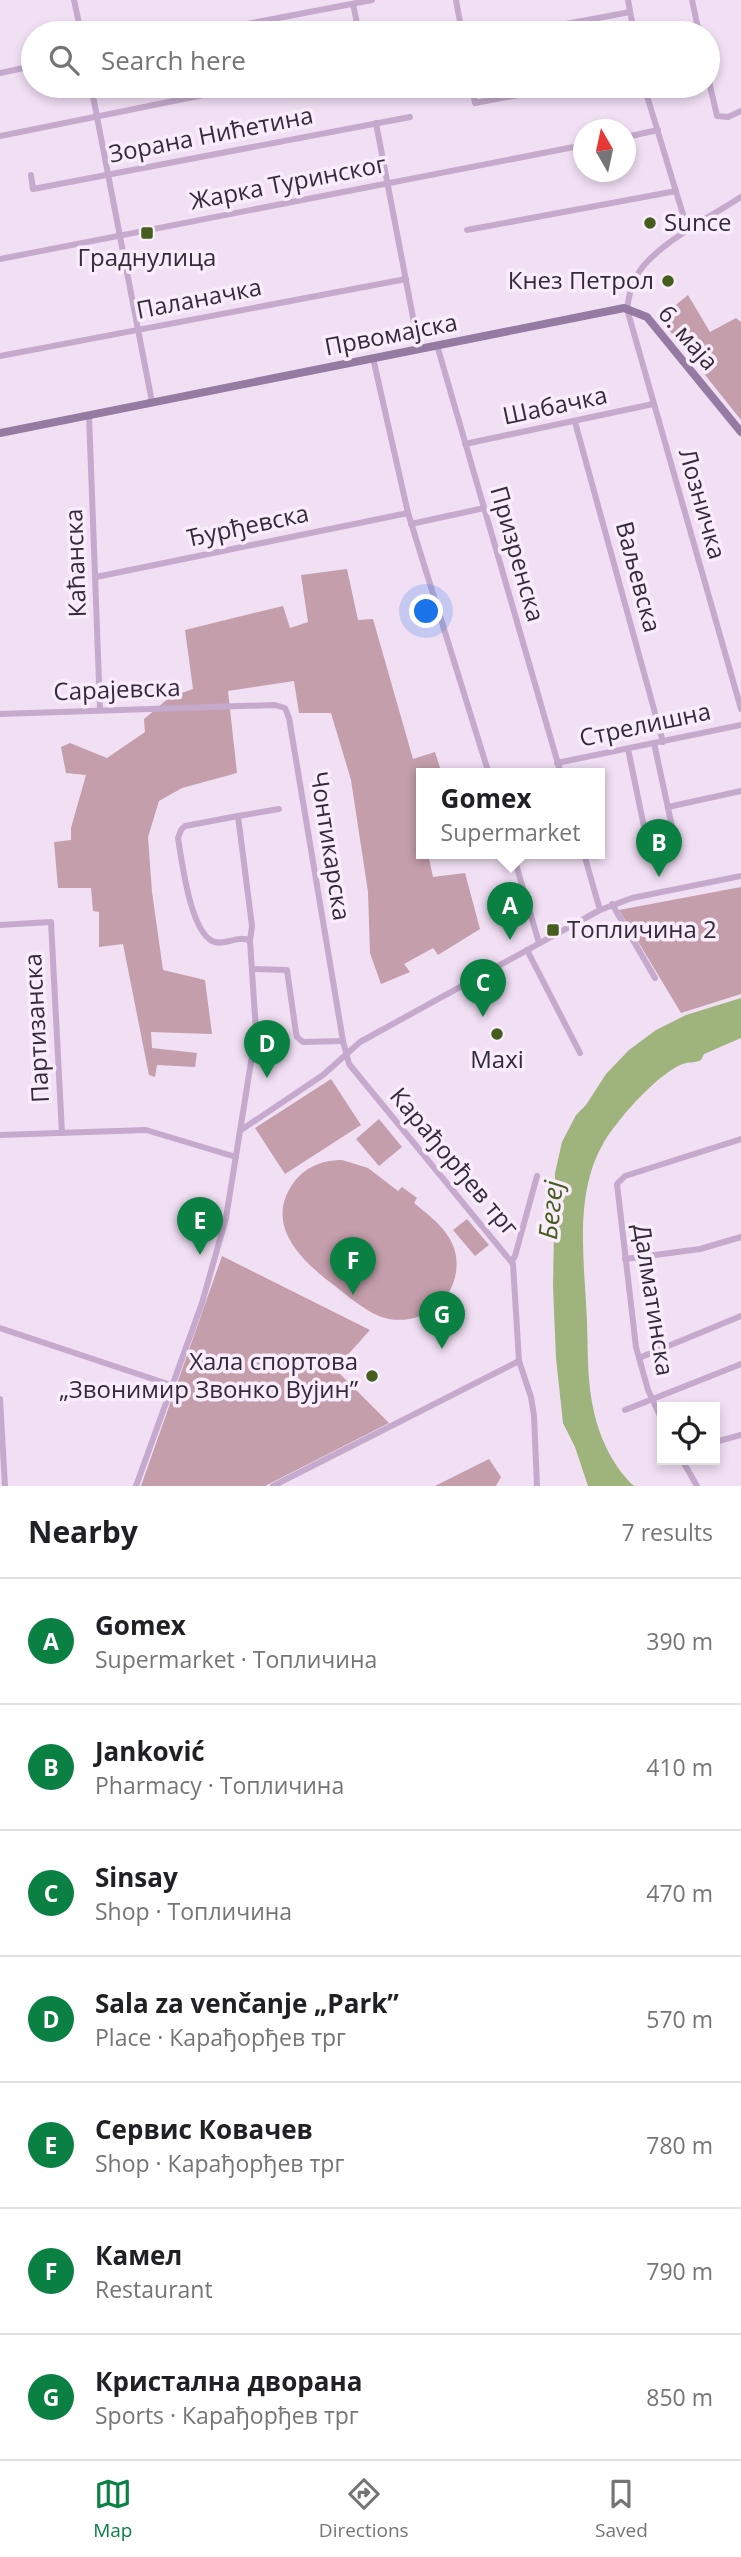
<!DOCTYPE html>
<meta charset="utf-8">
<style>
body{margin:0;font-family:"Open Sans",sans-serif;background:#f6f6f6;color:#202124}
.controls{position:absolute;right:21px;bottom:21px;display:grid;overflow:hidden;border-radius:0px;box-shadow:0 4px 10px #0003}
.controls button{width:63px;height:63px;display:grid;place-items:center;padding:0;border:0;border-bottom:2px solid #e0e0e0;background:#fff;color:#202124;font:35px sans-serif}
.compass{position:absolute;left:573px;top:119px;width:63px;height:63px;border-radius:50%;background:#fff;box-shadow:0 4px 10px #0003;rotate:351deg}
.you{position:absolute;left:427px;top:612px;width:24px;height:24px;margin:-18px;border:5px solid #fff;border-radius:50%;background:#1a73e8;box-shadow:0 0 0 10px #1a73e833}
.badge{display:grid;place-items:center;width:46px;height:46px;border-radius:50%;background:#0b8043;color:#fff;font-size:23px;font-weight:700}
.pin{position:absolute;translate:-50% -58px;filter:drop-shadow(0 2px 4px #0008)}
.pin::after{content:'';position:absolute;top:37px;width:24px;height:21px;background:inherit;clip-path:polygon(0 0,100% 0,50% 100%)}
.popup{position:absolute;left:416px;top:768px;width:189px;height:91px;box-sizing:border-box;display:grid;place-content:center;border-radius:0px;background:#fff;filter:drop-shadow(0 2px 5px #0005);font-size:23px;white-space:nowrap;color:#757577}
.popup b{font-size:26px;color:#202124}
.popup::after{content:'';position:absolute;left:50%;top:100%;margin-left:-14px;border:14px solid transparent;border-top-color:#fff}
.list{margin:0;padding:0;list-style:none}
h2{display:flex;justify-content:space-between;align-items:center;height:91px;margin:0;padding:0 28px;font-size:30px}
h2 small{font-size:23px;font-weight:400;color:#757577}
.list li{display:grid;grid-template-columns:46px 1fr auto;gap:21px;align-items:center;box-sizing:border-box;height:126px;padding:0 28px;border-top:2px solid #e0e0e0}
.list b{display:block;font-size:26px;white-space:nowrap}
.list p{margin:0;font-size:23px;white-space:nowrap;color:#757577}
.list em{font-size:23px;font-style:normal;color:#757577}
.icon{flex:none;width:38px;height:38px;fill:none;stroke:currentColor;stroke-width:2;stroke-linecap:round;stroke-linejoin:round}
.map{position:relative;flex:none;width:741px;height:1486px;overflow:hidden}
.search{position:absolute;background:#fff;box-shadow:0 4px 10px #0003;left:21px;right:21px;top:21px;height:77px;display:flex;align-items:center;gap:18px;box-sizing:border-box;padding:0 24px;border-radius:38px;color:#757577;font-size:26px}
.sheet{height:973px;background:#fff}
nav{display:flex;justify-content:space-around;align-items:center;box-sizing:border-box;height:98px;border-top:2px solid #e0e0e0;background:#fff;font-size:19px;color:#757577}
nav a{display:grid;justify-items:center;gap:4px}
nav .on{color:#0b8043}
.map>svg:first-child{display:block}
</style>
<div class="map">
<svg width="741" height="1486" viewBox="0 0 741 1486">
<rect width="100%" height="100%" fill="#f1dff4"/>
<g fill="#c49eab">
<polygon points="688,295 710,332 736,318 741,322 741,420 666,326 672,308"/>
<polygon points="347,569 358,620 373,619 413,759 435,752 442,774 421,774 421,807 418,809 421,822 421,854 428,854 433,877 465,873 480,929 438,955 433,948 404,964 410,972 381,984 370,953 368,892 351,780 331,713 299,713 294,681 228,691 237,773 182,788 159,801 148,837 152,892 163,970 205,980 212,1034 151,1032 152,1048 197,1053 195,1067 157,1065 155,1077 149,1075 123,944 99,947 99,912 93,911 91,888 58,888 54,842 71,840 71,828 86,775 66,773 61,747 70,743 107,758 145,732 144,719 170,697 193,689 185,630 283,606 290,628 308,622 301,575"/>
<polygon points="741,887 741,994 681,1013 619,910"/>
<polygon points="331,1079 361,1125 285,1174 255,1128"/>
<polygon points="379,1119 402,1147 379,1166 356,1139"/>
<path d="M342,1160L368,1168L398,1191L402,1187L417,1198L414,1203C436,1221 461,1239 456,1272C451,1308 412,1329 379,1316C363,1309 349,1297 335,1286C304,1263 264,1227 292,1185C303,1168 321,1160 342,1160Z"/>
<polygon points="467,1219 489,1245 475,1256 453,1230"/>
<polygon points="222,1256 370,1330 335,1369 389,1423 265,1486 141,1486"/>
<polygon points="489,1459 501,1477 496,1486 435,1486"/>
</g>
<path fill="#9fb37d" d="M741,998V1038L704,1054L701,1060C695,1063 691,1062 686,1063C660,1070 616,1121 603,1144C573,1196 585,1265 587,1322C588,1352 587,1382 594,1412C600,1439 614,1468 634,1486H588L575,1447L563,1423L556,1358L553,1287L555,1173L562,1142L576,1115L586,1105L606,1074L629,1050L656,1030L686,1015Z"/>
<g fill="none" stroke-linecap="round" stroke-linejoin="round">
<g stroke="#c5aacd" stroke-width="6">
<polyline points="74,0 81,33"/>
<polyline points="456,0 462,33"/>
<polyline points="628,0 634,33"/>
<polyline points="692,0 699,33"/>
<polyline points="353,4 359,33"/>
<polyline points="200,33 372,0"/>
<polyline points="518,33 630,12"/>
<polyline points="0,73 33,66"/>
<polyline points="708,77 717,116 728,117 741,111"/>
<polyline points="91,86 152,402"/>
<polyline points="472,86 475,103 567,86"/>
<polyline points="644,86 688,231"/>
<polyline points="376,123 419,349"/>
<polyline points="0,136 248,86"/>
<polyline points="626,137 658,130"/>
<polyline points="31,175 33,189 410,117"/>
<path d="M741,197C712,216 657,244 639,272C631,284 629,296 627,309L741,709"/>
<polyline points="467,230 676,191"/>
<polyline points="0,259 584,145"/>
<polyline points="437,345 561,774"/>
<polyline points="0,356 406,279"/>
<polyline points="373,358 408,513 489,774"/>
<polyline points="89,415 100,709"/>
<polyline points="575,422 663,742"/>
<polyline points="465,444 653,404"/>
<polyline points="411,524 484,508"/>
<polyline points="96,577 408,513"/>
<polyline points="0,714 275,705 285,708 289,718 343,1041 349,1064 513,1264 519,1361 531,1397 534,1416 537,1486"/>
<polyline points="628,749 649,851 653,853 673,848 676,845 654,743"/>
<polyline points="557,763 741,725"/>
<polyline points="668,807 741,791"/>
<polyline points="238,816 279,809"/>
<polyline points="513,854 539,943"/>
<polyline points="584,854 600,910"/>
<polyline points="612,904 655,978"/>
<polyline points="0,925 51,922 62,1133"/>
<polyline points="527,950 580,1053"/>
<polyline points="253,969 287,970 296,1033 297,1037 303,1042 343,1041"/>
<polyline points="241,1130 323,1075 360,1042 600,910 632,898 741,876"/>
<polyline points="0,1135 146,1130 236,1157"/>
<polyline points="625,1259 700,1249 741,1237"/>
<polyline points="512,1261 515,1256 537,1176"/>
<polyline points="0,1328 171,1385"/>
<polyline points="639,1358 741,1316"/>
<polyline points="0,1399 5,1486"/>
<polyline points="625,1410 741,1364"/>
<polyline points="662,1420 648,1390 636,1347 617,1184 625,1176 741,1139"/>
<polyline points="715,1442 741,1435"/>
<polyline points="682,1460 697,1486"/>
<path d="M136,1486L202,1303L226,1218L256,1031L250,941L252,926L238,816L185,826L181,830L178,838C182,862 190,929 212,941C225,947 237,934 250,941"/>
<polyline points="273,1486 519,1361"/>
</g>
<polyline stroke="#957ba1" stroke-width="8" points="0,433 624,308 647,317 741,432"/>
</g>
<g fill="#455e1d" stroke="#f9ecfb" stroke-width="2.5">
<circle cx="650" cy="223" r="7"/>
<rect x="140" y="226" width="14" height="14" rx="3.5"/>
<circle cx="668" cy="281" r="7"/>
<rect x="546" y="923" width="14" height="14" rx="3.5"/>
<circle cx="497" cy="1034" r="7"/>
<circle cx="372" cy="1376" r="7"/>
</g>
<g text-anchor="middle" stroke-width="7" stroke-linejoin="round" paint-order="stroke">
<g font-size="24" fill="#342a3a" stroke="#f9ecfb">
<text transform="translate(211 135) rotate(-11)" y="8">Зорана Нићетина</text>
<text transform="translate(288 183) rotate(-11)" y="8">Жарка Туринског</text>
<text transform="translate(199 299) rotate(-11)" y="8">Паланачка</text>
<text transform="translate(391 335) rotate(-11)" y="8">Првомајска</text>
<text transform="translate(688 338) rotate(49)" y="8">6. маја</text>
<text transform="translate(555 406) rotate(-12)" y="8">Шабачка</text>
<text transform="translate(702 504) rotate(74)" y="8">Лозничка</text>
<text transform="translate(248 526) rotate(-12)" y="8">Ђурђевска</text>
<text transform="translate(517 554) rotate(74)" y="8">Призренска</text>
<text transform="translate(76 563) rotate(-92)" y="8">Каћанска</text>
<text transform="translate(638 577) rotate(75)" y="8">Ваљевска</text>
<text transform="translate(117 690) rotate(-2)" y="8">Сарајевска</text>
<text transform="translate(645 725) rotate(-12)" y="8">Стрелишна</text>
<text transform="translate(330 846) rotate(81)" y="8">Чонтикарска</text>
<text transform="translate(37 1028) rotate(-93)" y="8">Партизанска</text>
<text transform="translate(454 1162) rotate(50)" y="8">Карађорђев трг</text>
<text transform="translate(653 1300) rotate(81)" y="8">Далматинска</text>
</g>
<g font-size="24" fill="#342a3a" stroke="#f9ecfb" text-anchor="start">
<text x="664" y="231">Sunce</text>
<text x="147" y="266" text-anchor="middle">Граднулица</text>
<text x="654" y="289" text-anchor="end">Кнез Петрол</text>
<text x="567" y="938">Топличина 2</text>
<text x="497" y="1068" text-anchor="middle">Maxi</text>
<text x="358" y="1370" text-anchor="end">Хала спортова<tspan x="358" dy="28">„Звонимир Звонко Вујин”</tspan></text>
</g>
<g font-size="26" font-style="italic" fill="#455e1d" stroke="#f9ecfb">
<text transform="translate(551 1210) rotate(-84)" y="9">Бегеј</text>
</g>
</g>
</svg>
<div class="controls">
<button><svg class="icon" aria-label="locate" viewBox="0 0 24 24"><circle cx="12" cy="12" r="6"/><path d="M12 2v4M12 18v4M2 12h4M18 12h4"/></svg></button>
</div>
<svg class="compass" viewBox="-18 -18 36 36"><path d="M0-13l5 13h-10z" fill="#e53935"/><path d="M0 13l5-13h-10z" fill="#757577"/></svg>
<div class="you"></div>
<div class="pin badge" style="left:510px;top:940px">A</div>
<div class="popup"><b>Gomex</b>Supermarket</div>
<div class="pin badge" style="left:659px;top:877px">B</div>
<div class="pin badge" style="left:483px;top:1017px">C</div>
<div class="pin badge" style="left:267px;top:1078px">D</div>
<div class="pin badge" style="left:200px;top:1255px">E</div>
<div class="pin badge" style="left:353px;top:1295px">F</div>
<div class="pin badge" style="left:442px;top:1349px">G</div>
<div class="search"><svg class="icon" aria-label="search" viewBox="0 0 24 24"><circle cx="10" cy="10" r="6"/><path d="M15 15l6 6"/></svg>Search here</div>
</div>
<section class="sheet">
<h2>Nearby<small>7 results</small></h2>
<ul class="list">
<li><span class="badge">A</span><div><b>Gomex</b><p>Supermarket · Топличина</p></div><em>390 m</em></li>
<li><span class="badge">B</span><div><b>Janković</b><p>Pharmacy · Топличина</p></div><em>410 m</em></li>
<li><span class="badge">C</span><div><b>Sinsay</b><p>Shop · Топличина</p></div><em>470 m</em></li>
<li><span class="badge">D</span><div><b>Sala za venčanje „Park”</b><p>Place · Карађорђев трг</p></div><em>570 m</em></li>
<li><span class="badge">E</span><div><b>Сервис Ковачев</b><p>Shop · Карађорђев трг</p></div><em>780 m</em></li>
<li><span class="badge">F</span><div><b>Камел</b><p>Restaurant</p></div><em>790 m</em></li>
<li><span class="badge">G</span><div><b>Кристална дворана</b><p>Sports · Карађорђев трг</p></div><em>850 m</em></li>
</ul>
</section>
<nav>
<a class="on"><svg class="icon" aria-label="map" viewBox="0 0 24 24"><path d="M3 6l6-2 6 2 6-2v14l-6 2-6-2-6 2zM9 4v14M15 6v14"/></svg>Map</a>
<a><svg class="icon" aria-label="directions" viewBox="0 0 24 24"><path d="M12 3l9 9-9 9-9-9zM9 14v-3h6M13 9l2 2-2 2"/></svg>Directions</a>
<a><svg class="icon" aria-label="saved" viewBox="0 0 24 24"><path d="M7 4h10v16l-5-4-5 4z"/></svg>Saved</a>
</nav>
